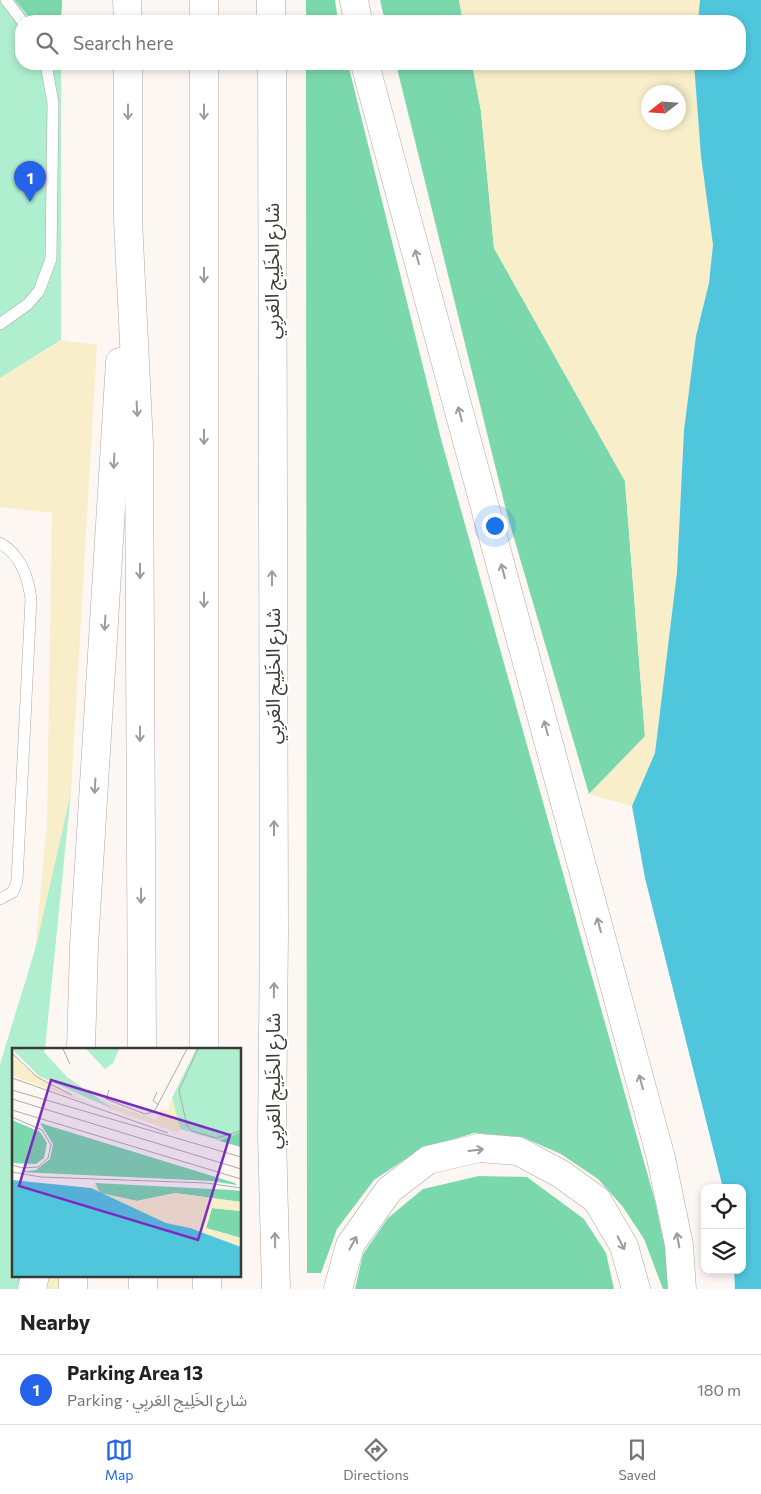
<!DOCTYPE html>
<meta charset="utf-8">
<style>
body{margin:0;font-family:Commissioner,"Noto Sans Arabic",sans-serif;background:#f2f2f2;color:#202124}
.controls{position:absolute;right:15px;bottom:15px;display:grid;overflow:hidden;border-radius:10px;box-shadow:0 2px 8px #0003}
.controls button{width:45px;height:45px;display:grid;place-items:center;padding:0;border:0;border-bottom:1px solid #e0e0e0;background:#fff;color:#202124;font:25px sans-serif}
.compass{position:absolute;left:641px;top:85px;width:45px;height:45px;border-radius:50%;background:#fff;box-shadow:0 2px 8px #0003;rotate:253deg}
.you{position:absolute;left:494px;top:525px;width:18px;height:18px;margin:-12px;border:4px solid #fff;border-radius:50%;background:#1a73e8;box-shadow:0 0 0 8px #1a73e833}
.badge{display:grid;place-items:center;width:32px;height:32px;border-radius:50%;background:#2563eb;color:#fff;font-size:16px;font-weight:700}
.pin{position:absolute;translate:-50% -41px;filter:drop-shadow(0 1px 2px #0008)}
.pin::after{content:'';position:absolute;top:26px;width:18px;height:15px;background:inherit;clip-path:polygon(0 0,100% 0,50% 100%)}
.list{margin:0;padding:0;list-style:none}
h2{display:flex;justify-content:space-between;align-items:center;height:65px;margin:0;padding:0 20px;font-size:21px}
h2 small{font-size:16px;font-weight:400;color:#757577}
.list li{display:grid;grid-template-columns:32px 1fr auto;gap:15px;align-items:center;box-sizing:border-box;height:70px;padding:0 20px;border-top:1px solid #e0e0e0}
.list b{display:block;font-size:19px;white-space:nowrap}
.list p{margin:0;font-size:16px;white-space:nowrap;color:#757577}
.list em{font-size:16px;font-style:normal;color:#757577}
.icon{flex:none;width:28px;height:28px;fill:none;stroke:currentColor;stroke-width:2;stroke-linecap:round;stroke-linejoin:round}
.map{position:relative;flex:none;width:761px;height:1289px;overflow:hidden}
.search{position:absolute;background:#fff;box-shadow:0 2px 8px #0003;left:15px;right:15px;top:15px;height:55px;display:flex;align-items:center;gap:12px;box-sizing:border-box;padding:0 18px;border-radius:20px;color:#757577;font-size:19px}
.sheet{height:135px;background:#fff}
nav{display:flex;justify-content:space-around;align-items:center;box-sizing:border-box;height:70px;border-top:1px solid #e0e0e0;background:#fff;font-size:14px;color:#757577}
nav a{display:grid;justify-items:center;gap:2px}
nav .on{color:#2563eb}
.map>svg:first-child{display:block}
</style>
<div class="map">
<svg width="761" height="1289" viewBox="0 0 761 1289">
<rect width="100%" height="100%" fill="#fcf7f3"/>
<g fill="#afeece">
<polygon points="0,0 62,0 61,21 21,21 21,64 61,64 61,340 0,378"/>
<polygon points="71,792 45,1049 14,1049 14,1275 21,1275 18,1289 0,1289 0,1064 35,950"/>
</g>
<g fill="#7bd7ac">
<polygon points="15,0 62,0 61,21 33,21"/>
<polygon points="306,0 335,0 338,21 306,21"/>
<polygon points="380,0 459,0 463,21 385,21"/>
<polygon points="306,64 348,64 441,439 655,1201 666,1253 668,1289 663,1289 644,1239 623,1207 598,1179 561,1154 522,1137 474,1133 419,1150 374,1180 337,1229 321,1273 307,1273"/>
<polygon points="396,64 472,64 481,111 494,248 625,481 645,737 589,794 507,514"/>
<polygon points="479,1176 527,1177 584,1219 606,1253 614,1289 355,1289 363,1254 388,1218 423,1189"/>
</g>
<g fill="#f8eec9" fill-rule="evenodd">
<polygon points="459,0 700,0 698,21 463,21"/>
<path d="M472,64H694L701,156L713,245L709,283L696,336L684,430L677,572L655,753L632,806L589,794L645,736L625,481L494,248L481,111ZM648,92H678V122H648Z"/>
<polygon points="61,340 97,345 71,792 35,950 47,823 52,513 0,507 0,378"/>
<polygon points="35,1275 65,1275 64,1289 32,1289"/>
</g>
<polygon fill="#50c6dd" points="700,0 761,0 761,1289 735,1289 734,1270 742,1270 742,1188 723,1188 645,878 632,806 655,753 677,572 684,430 696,336 709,283 713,245 701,156 694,64 740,64 740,21 698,21"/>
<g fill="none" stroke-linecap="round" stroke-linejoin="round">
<g stroke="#ada8a5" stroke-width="12">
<g id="lane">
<polyline points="6,0 22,21"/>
<polyline points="0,324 28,304 39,291 51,259 53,103 46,64"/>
<path d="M0,543C21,555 28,577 31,599L17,881L13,892L0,899"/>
</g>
</g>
<g stroke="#ada8a5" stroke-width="29">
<g id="primary">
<polyline points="127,0 128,21"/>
<polyline points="128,64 128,220 139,444 142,1049"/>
<polyline points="81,1049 84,946 120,362"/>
<polyline points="143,1275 143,1289"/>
<polyline points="32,1289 35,1275"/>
<polyline points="73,1289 73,1275"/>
</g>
</g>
<g stroke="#ada8a5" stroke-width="29">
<g id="highway">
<polyline points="204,0 204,21"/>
<polyline points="271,0 271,21"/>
<polyline points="354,0 358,21"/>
<polyline points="204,64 204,1049"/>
<polyline points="272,64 274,933 272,1136 276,1289"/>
<polyline points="365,64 661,1158 679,1245 682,1289"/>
<polyline points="207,1289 207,1275"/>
<polyline points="338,1289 350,1245 389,1190 428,1160 479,1148 518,1151 561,1174 597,1200 624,1246 636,1289"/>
</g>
</g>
<use href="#lane" stroke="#fff" stroke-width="11"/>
<use href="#primary" stroke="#fff" stroke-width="28"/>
<use href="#highway" stroke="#fff" stroke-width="28"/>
</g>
<defs><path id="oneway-shaft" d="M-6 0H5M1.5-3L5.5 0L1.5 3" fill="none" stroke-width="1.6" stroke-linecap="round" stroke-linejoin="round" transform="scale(1.25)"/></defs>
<g stroke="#9d9c9b">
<use href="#oneway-shaft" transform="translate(128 112) rotate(90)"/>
<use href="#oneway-shaft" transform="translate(204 112) rotate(90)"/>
<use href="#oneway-shaft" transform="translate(417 257) rotate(-105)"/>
<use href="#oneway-shaft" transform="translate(204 275) rotate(90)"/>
<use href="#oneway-shaft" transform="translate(137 409) rotate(87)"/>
<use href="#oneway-shaft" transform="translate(460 414) rotate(-105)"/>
<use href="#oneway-shaft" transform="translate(204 437) rotate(90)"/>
<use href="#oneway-shaft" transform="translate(114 461) rotate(93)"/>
<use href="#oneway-shaft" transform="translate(140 571) rotate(90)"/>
<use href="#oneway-shaft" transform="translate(503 571) rotate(-105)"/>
<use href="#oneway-shaft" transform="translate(272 578) rotate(-90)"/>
<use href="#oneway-shaft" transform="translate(204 600) rotate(90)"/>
<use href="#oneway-shaft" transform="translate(105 623) rotate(93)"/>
<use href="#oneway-shaft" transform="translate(546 728) rotate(-105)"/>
<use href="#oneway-shaft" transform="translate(140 734) rotate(90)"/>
<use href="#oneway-shaft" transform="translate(95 786) rotate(93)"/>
<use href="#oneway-shaft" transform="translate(274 828) rotate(-90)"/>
<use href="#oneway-shaft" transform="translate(141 896) rotate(90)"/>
<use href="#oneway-shaft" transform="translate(599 925) rotate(-105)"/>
<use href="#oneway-shaft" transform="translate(274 990) rotate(-89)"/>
<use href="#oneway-shaft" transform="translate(641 1082) rotate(-105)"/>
<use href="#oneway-shaft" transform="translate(476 1150) rotate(-7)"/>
<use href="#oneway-shaft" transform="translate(275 1240) rotate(-91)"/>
<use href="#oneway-shaft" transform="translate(678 1240) rotate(-100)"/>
<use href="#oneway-shaft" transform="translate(353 1243) rotate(-61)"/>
<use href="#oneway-shaft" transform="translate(621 1243) rotate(63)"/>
</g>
<g text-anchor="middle" stroke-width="5" stroke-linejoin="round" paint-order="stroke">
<g font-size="19" fill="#3b3937" stroke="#fff">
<text transform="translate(272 271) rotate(-90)" y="7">شارع الخَلِيج العَربِي</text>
<text transform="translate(273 676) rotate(-90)" y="7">شارع الخَلِيج العَربِي</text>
<text transform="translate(273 1081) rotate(-90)" y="7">شارع الخَلِيج العَربِي</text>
</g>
</g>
<g transform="translate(12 1048)">
<rect width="229" height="229" fill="#fcf7f3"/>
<path d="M0,1H33L32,4L55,29L105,63L27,28ZM74,1H107L101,15L93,21ZM184,1H229V99L168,81L160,50Z" fill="#afeece"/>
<path d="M0,72L28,84L35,95L32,110L24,116L0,115ZM28,75L223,135L225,137L200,133L8,124L24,122L38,111L41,96ZM229,84V99L208,93ZM83,135L220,142L229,143V154L163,145L125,153L88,145ZM200,160L229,163V190L194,180Z" fill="#7bd7ac"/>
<path d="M0,5L12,19L41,38L83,58L0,28ZM160,50L168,81L166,85L105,63L85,51L144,72L149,61L155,63ZM83,135L88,145L125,153L163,145L229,154V163L200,160L194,180L229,190V199L178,180L154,175L110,156L86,146L79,140Z" fill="#f8eec9"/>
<path d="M0,132L79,140L154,175L178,180L229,199V228H0Z" fill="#50c6dd"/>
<path fill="none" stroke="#afaba8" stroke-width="1" d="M51,1L58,16M186,1L167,42L175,78L180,83L204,90L229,83M0,5L25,29L60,47M0,30L156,85M0,42L229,109M97,42L94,51L133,66L142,64L175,1M145,44L141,53L147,57M0,51L229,121M0,62L229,131M0,69L30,82L39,97L36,110L26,119L11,120L0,117M0,124L29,129L194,135L229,140"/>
<path fill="#7b2cbf" fill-opacity="0.15" stroke="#7b2cbf" stroke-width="2.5" d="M39,32L218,87L186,192L7,138Z"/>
<rect width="229" height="229" fill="none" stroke="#3b3937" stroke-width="2.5"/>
</g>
</svg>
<div class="controls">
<button><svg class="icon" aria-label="locate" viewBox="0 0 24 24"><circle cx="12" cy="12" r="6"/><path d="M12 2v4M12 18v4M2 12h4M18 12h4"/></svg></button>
<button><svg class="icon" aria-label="layers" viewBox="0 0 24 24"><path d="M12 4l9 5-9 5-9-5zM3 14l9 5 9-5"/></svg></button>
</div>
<svg class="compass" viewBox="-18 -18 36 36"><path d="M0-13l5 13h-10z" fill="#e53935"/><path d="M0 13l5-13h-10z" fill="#757577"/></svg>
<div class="you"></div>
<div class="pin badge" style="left:30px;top:202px">1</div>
<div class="search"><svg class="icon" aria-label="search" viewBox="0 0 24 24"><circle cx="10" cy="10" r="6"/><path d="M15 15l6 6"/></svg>Search here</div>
</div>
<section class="sheet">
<h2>Nearby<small></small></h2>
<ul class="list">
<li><span class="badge">1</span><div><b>Parking Area 13</b><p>Parking · شارع الخَلِيج العَربِي</p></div><em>180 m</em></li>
</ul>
</section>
<nav>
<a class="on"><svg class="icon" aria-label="map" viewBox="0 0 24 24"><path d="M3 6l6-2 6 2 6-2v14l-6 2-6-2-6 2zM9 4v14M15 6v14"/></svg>Map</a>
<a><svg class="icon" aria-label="directions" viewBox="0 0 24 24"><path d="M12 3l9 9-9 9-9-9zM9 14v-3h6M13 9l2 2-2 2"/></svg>Directions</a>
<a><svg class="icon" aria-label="saved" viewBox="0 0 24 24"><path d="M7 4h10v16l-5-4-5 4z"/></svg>Saved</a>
</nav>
